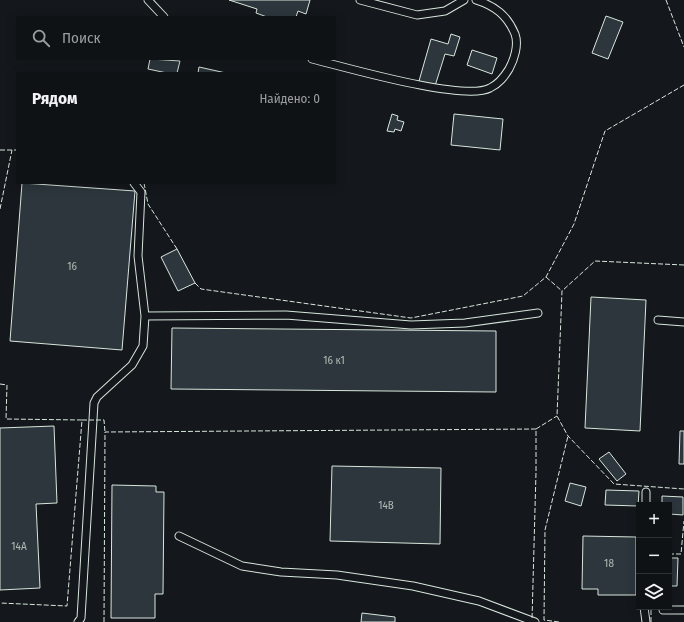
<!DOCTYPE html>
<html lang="ru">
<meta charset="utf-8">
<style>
:root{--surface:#0f1215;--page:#1d2022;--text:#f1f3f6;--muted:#9b9ea0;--line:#2f3234}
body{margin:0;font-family:"Fira Sans Condensed",sans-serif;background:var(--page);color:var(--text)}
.controls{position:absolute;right:12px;bottom:12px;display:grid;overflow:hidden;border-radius:0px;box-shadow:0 2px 10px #0003}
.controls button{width:36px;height:36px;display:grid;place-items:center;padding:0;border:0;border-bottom:1px solid var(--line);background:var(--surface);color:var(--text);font:20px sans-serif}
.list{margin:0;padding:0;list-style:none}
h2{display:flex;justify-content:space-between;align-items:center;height:52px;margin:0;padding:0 16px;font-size:17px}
h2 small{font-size:13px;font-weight:400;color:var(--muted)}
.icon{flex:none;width:22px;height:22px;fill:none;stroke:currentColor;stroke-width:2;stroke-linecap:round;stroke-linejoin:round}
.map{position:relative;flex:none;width:684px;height:622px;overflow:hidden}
.search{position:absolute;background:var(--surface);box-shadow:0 2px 10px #0003;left:16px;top:16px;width:320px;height:44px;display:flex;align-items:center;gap:10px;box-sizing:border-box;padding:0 14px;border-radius:0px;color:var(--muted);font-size:15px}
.panel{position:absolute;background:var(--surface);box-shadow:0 2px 10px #0003;left:16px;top:72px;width:320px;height:112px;border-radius:0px}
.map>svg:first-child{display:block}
.building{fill:#2c363c;stroke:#d8e6dc}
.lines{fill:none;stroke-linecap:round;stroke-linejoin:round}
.service-casing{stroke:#d8e6dc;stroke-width:9}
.service{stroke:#14181c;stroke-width:7}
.fence{stroke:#d8e6dc;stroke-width:1;stroke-dasharray:5 2;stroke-linecap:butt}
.labels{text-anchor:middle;stroke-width:3;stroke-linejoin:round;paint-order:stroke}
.number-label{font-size:11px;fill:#adbab4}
</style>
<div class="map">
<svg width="684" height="622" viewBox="0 0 684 622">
<rect width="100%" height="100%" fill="#14181c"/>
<path class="building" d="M229,0H310L306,14L298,11L296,17H267L256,13L257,9Z
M606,16L623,22L608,59L592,53Z
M451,34L460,37L454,56L445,54L435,86L419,81L431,39L448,44Z
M472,50L497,58L492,74L467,65Z
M150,59L180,61L177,73H167L148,69Z
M199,67L226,73H198Z
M392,114L398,116L397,120L404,122L401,131L395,129L394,132L387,131Z
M454,114L503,119L500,150L451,145Z
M22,183L135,191L122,350L10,341Z
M177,249L195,283L178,291L161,257Z
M591,297L646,300L640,431L585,428Z
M172,328L496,331V392L171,389Z
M54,426L57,503L36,504L40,588L0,590V428Z
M680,431H684V464H679Z
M609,452L626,474L617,481L599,459Z
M332,466L441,468L440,544L330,541Z
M570,483L586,487L581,506L565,501Z
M112,485L156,486V492H164L163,594H155V618H111Z
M606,490L639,491L638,506L605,505Z
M662,496L683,497V515L669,514V505H662Z
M583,536L636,537V595H598V589H582Z
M669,558H678L677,586H669Z
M362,613L395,617V622H361Z"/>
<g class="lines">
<defs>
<path id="service" d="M148,0L164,17
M360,0L417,15L445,11L464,0
M312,59C345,67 464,102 490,88C499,84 504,77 509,69C514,60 519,45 515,34C507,15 495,6 476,0
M134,183L141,192L138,256L145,316
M658,320L684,322
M646,505V492
M179,536L242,566L281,572L337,575L413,586L479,601L535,622
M644,607L646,622
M663,610H684
M78,622L81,618L94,403L97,397L132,365L143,346L145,316L286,315L411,325L465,323L538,313"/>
</defs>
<use href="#service" class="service-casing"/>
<use href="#service" class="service"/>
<path class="fence" d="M666,0L684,47
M0,150H17
M144,183L148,204L177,249
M0,209L12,150
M684,265L595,261L562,291L557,416L568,436L614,484L684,489
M546,277L562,291
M195,283L201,289L411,318L523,296L546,277L574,224L605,131L684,85
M0,384L7,385L6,419L82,420L67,606L0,603
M82,420H104L105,432
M536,429L557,416
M669,554H681L684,521
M104,622L105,432L536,429V472L532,620
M559,622L544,620L545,530L568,436
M651,622V607"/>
</g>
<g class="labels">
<g class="number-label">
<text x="72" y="270">16</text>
<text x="334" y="364">16 к1</text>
<text x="386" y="509">14В</text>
<text x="19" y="550">14А</text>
<text x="609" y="567">18</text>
</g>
</g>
</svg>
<div class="controls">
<button>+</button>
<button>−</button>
<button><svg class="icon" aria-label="layers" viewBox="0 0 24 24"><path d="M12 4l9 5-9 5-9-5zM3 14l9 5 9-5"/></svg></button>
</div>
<div class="search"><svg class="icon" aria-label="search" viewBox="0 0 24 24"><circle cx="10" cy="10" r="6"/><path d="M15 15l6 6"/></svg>Поиск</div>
<section class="panel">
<h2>Рядом<small>Найдено: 0</small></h2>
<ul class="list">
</ul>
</section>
</div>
